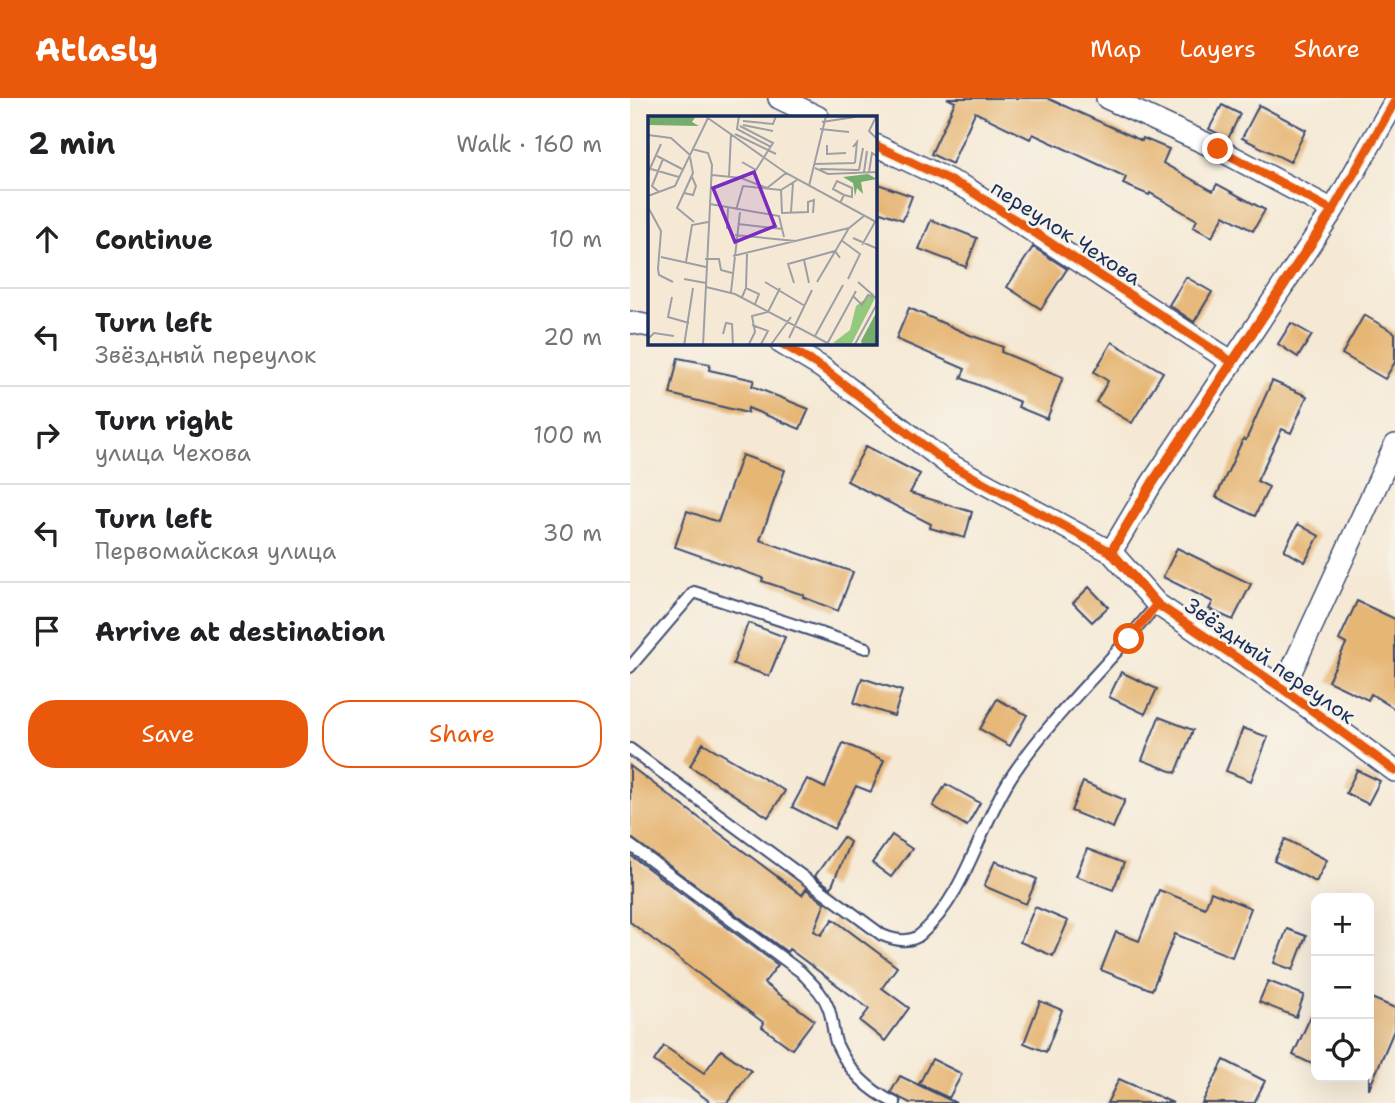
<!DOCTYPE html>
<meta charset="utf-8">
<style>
:root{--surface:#fff;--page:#f6f6f6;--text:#202124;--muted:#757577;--line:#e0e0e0;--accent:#ea580c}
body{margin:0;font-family:"Shantell Sans",sans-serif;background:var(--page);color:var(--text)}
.controls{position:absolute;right:21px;bottom:21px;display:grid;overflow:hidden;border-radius:14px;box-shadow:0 7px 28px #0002}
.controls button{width:63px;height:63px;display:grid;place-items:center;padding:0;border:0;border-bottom:2px solid var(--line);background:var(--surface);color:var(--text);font:35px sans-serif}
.stop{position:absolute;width:21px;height:21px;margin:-16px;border:5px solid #ea580c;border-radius:50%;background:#fff}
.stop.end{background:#ea580c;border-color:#fff;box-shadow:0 2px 7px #0008}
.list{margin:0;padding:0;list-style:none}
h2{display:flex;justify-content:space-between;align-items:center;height:91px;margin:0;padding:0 28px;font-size:30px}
h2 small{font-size:23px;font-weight:400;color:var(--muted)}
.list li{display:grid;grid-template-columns:46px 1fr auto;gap:21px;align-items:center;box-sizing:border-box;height:98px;padding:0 28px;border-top:2px solid var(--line)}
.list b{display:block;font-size:26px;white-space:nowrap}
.list p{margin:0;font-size:23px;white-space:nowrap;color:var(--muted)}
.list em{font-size:23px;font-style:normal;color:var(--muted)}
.actions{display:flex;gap:14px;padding:21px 28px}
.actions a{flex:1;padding:16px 0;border:2px solid var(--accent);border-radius:28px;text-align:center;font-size:24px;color:var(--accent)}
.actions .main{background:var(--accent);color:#fff}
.icon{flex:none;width:38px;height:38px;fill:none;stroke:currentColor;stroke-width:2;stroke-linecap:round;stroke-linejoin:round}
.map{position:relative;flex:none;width:765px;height:1005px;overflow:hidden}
header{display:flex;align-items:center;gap:42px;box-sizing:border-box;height:98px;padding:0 35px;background:var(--accent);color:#fff}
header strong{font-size:33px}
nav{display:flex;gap:38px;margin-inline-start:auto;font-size:24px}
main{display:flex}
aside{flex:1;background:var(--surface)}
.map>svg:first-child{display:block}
.building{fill:#e6b674}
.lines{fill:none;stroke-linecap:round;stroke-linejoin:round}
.lane-casing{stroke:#3c4b70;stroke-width:14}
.street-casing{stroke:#3c4b70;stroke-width:24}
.lane{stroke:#fff;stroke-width:10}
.street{stroke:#fff;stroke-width:21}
.cycleway-casing{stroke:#f7f3e8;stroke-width:13}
.cycleway{stroke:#e8590c;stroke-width:9}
.route{stroke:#ea580c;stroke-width:9}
.labels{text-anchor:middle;stroke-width:5;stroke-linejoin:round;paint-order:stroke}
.street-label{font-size:21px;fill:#1b2f5e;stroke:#f7f3e8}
.inset-road{fill:none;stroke:#9e9fa5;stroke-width:2}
.view{fill:#7b2cbf;fill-opacity:0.15;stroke:#7b2cbf;stroke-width:3.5}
.inset-edge{fill:none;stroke:#1b2f5e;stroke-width:3.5}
</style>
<header>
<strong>Atlasly</strong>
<nav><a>Map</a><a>Layers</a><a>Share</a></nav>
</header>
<main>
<aside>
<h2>2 min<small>Walk · 160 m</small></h2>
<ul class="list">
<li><svg class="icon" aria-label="ahead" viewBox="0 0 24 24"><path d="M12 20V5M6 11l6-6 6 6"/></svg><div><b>Continue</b></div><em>10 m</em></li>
<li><svg class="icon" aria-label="left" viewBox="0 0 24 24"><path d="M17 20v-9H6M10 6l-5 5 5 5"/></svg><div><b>Turn left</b><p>Звёздный переулок</p></div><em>20 m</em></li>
<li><svg class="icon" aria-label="right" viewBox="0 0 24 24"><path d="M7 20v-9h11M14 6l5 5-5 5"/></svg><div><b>Turn right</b><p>улица Чехова</p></div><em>100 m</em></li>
<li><svg class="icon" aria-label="left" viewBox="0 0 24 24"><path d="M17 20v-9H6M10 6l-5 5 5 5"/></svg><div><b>Turn left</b><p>Первомайская улица</p></div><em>30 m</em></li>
<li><svg class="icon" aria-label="arrive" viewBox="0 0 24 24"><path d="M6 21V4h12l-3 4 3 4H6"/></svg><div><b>Arrive at destination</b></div></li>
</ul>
<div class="actions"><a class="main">Save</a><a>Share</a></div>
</aside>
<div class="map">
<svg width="765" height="1005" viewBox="0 0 765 1005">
<rect width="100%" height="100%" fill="#f7f3e8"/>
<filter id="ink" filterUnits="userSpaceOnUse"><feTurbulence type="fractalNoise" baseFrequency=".0143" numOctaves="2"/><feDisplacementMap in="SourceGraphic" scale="14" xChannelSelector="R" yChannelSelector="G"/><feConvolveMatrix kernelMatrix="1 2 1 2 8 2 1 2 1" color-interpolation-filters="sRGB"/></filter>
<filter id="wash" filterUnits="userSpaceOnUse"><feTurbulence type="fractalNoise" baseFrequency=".00686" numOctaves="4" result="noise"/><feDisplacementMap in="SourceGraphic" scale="28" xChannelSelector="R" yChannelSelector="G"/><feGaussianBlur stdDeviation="1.57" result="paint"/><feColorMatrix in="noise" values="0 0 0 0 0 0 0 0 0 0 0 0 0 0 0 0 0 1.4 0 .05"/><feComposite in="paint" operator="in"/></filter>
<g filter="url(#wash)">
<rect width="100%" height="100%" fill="#f5e9d5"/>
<g id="blocks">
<path class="building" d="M317,0H417L512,43L513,40L539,51L533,65L583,93L587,86L635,112L623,133L594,117L582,139L563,129L567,122L520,95L519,97L493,86L496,79L403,36L400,41L345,14L322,66L301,56L325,4Z
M592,7L610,16L598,41L579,31Z
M629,7L676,32L660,64L612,40Z
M245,85L282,98L273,122L245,112Z
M301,122L347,140L336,169L289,151Z
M403,149L437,171L411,211L377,189Z
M556,179L582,194L564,224L539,207Z
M279,210L340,237L373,249L371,254L433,279L417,321L388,309L390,304L331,280L335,271L266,241Z
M734,217L765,235V264L755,281L712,256Z
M661,225L682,237L668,259L648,246Z
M482,244L533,274L502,325L466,304L478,283L464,274Z
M48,260L80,266L79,272L124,282L122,288L179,311L170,331L118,310L117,315L40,296Z
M642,283L677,298L661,335L652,331L627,383L639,389L625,418L586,399L613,341L616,342Z
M236,348L290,376L280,395L342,414L335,440L300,430L301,426L217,383Z
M112,357L155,372L130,442L223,474L208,513L173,499L174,497L132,483L133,480L45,449L57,413L88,424Z
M668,426L689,438L675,464L654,452Z
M547,450L621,486L603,522L579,511L583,504L533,479Z
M459,489L478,509L462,524L443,505Z
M727,503L765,521V611L741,596L738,602L698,583L716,546L709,542Z
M118,525L155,539L139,578L103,566Z
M491,574L527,591L515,616L479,599Z
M232,580L272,593L264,618L224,605Z
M367,601L397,617L380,648L350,631Z
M529,619L563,632L546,675L512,662Z
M613,630L638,639L621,683L596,673Z
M73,645L155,693L138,719L60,668Z
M213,645L254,662L241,694L226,688L204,731L162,709L177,681L195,690Z
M0,668L172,797L176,791L195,805L184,833L191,837L203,821L267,869L252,890L279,910L255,943L230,923L239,911L159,851L157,854L0,739Z
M727,672L750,683L738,706L716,695Z
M453,684L495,702L483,730L441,713Z
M316,686L350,705L337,728L303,708Z
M262,737L282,751L261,779L242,765Z
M213,739L220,744L201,790L185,778Z
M655,741L697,762L686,784L644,763Z
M457,751L494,765L483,792L446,778Z
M0,757L148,867L134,885L184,922L162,951L132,929L134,925L0,824Z
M365,763L407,781L396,806L354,788Z
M529,792L575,810L581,794L621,810L602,859L545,836L522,892L471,872L486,834L509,843Z
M405,809L438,823L423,858L390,844Z
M657,831L676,838L663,872L644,865Z
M638,883L674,897L666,919L629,904Z
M739,899L765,910V930L739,991Z
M410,903L432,912L416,954L394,945Z
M686,907V968L663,957Z
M34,948L74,975L91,952L121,973L97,1005H82L24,963Z
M302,961L332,976L319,1000L289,986Z
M594,962L635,983L624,1005H572Z
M270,978L326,1005H280L272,1001L261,994Z
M489,981L543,1005H477Z"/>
</g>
</g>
<g filter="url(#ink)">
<use href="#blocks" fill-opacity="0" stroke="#3c4b70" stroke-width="2"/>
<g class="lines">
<defs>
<path id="lane" d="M0,569L64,494L236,550
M0,651L252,837C264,842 280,846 291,836C338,794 349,727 383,676C425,614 481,565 527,506
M0,747L171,874C181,885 193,895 198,909C203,921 202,935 207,947C219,973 240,993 265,1005"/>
<path id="street" d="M149,0L188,19
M477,0L588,51L703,112
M245,47L338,91L602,264
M0,224L19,228
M151,245L191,269L317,365L481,454L527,506L653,591L765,673
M481,454L522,385L703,112L765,3
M653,591L765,347"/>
</defs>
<use href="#lane" class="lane-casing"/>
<use href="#street" class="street-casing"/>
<use href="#lane" class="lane"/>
<use href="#street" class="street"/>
<defs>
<path id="cycleway" d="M245,47L338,91L602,264
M151,245L191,269L317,365L481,454L527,506L653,591L765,673
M481,454L522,385L703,112L765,3"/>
</defs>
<use href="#cycleway" class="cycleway-casing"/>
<use href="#cycleway" class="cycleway"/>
</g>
</g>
<g class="lines" filter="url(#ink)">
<path class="route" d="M499,541L527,506L481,454L523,385L703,113L588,51"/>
</g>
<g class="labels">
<g class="street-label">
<text transform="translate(436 135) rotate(33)" y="7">переулок Чехова</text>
<text transform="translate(640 563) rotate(35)" y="7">Звёздный переулок</text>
</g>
</g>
<g transform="translate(18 18)">
<rect width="229" height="229" fill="#f5e9d5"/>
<path d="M221,180L227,182L203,229L185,227L202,214L208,190Z" fill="#92c97c"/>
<path d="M0,0H48L44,6L51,10L0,9ZM220,58L229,63L213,66L215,78L209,72L207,80L205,67L195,61ZM229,195V229L214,228L213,225Z" fill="#75ad6c"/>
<path class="inset-road" d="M57,0L138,57L230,107M91,0L89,13L123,31M228,1L221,15L230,24M95,5L125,8L128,0M174,6L207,1M95,9L125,15M92,10L125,27L108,54L94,46M172,13L201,16M87,18L128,38M0,19L23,22L42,39M179,29V38L198,37M205,31L209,26L207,47M44,33L60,37L64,49L55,230M9,40L34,53M42,41L45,57L29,92L46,106M167,48L207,47M167,52L180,58L230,56M3,53L31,61M172,53L211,54M211,54L215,32M216,56L219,35M221,56L224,37L230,41M0,57L13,28M64,59L93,62L119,72L138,57M81,61L83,18M149,64L133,74L134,97L160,96V86L166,84L165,97M161,70L178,0M11,76L4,70L15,43M36,77L45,79L48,70L44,61M0,80L27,70L60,2M192,87L196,79L185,73L189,65L204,72V81L196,79M62,88L131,100L136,121M0,91L13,115L10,153M88,94L95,70L133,74M143,96L145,67M90,108L135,113M79,113L80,92M87,119L148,125M205,122L230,133M193,124L212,138L200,163M214,129L227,106M85,140L201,112L216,100M13,141L58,151M57,143H71L73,154L84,157M156,144L161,167M38,146L44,109L60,106M10,153L11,159L25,166M36,163L58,167M117,166L157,190M169,166L201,112M210,166L226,180M146,167L140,148L187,135L192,142M58,171L87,178L185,230M98,172L99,138M83,176L92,96M205,180L214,189L220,179L230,182M24,181L20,201L41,207M94,181L98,172L111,178L107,188M104,209L120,215L112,230M75,218L78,207L84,208L85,230M167,220L195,169M141,222L164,174M0,223L6,217L26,220M36,230L45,172M100,230L107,216L104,200L120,196L132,172M122,230L143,201M178,230L208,175M206,230L230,186"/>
<path class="view" d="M106,56L127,110L87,126L65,72Z"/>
<rect width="229" height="229" class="inset-edge"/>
</g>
</svg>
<div class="controls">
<button>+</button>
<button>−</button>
<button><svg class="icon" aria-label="locate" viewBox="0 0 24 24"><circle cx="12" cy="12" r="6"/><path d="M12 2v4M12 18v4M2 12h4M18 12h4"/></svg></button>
</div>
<div class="stop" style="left:499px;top:541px"></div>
<div class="stop end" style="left:588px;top:51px"></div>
</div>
</main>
